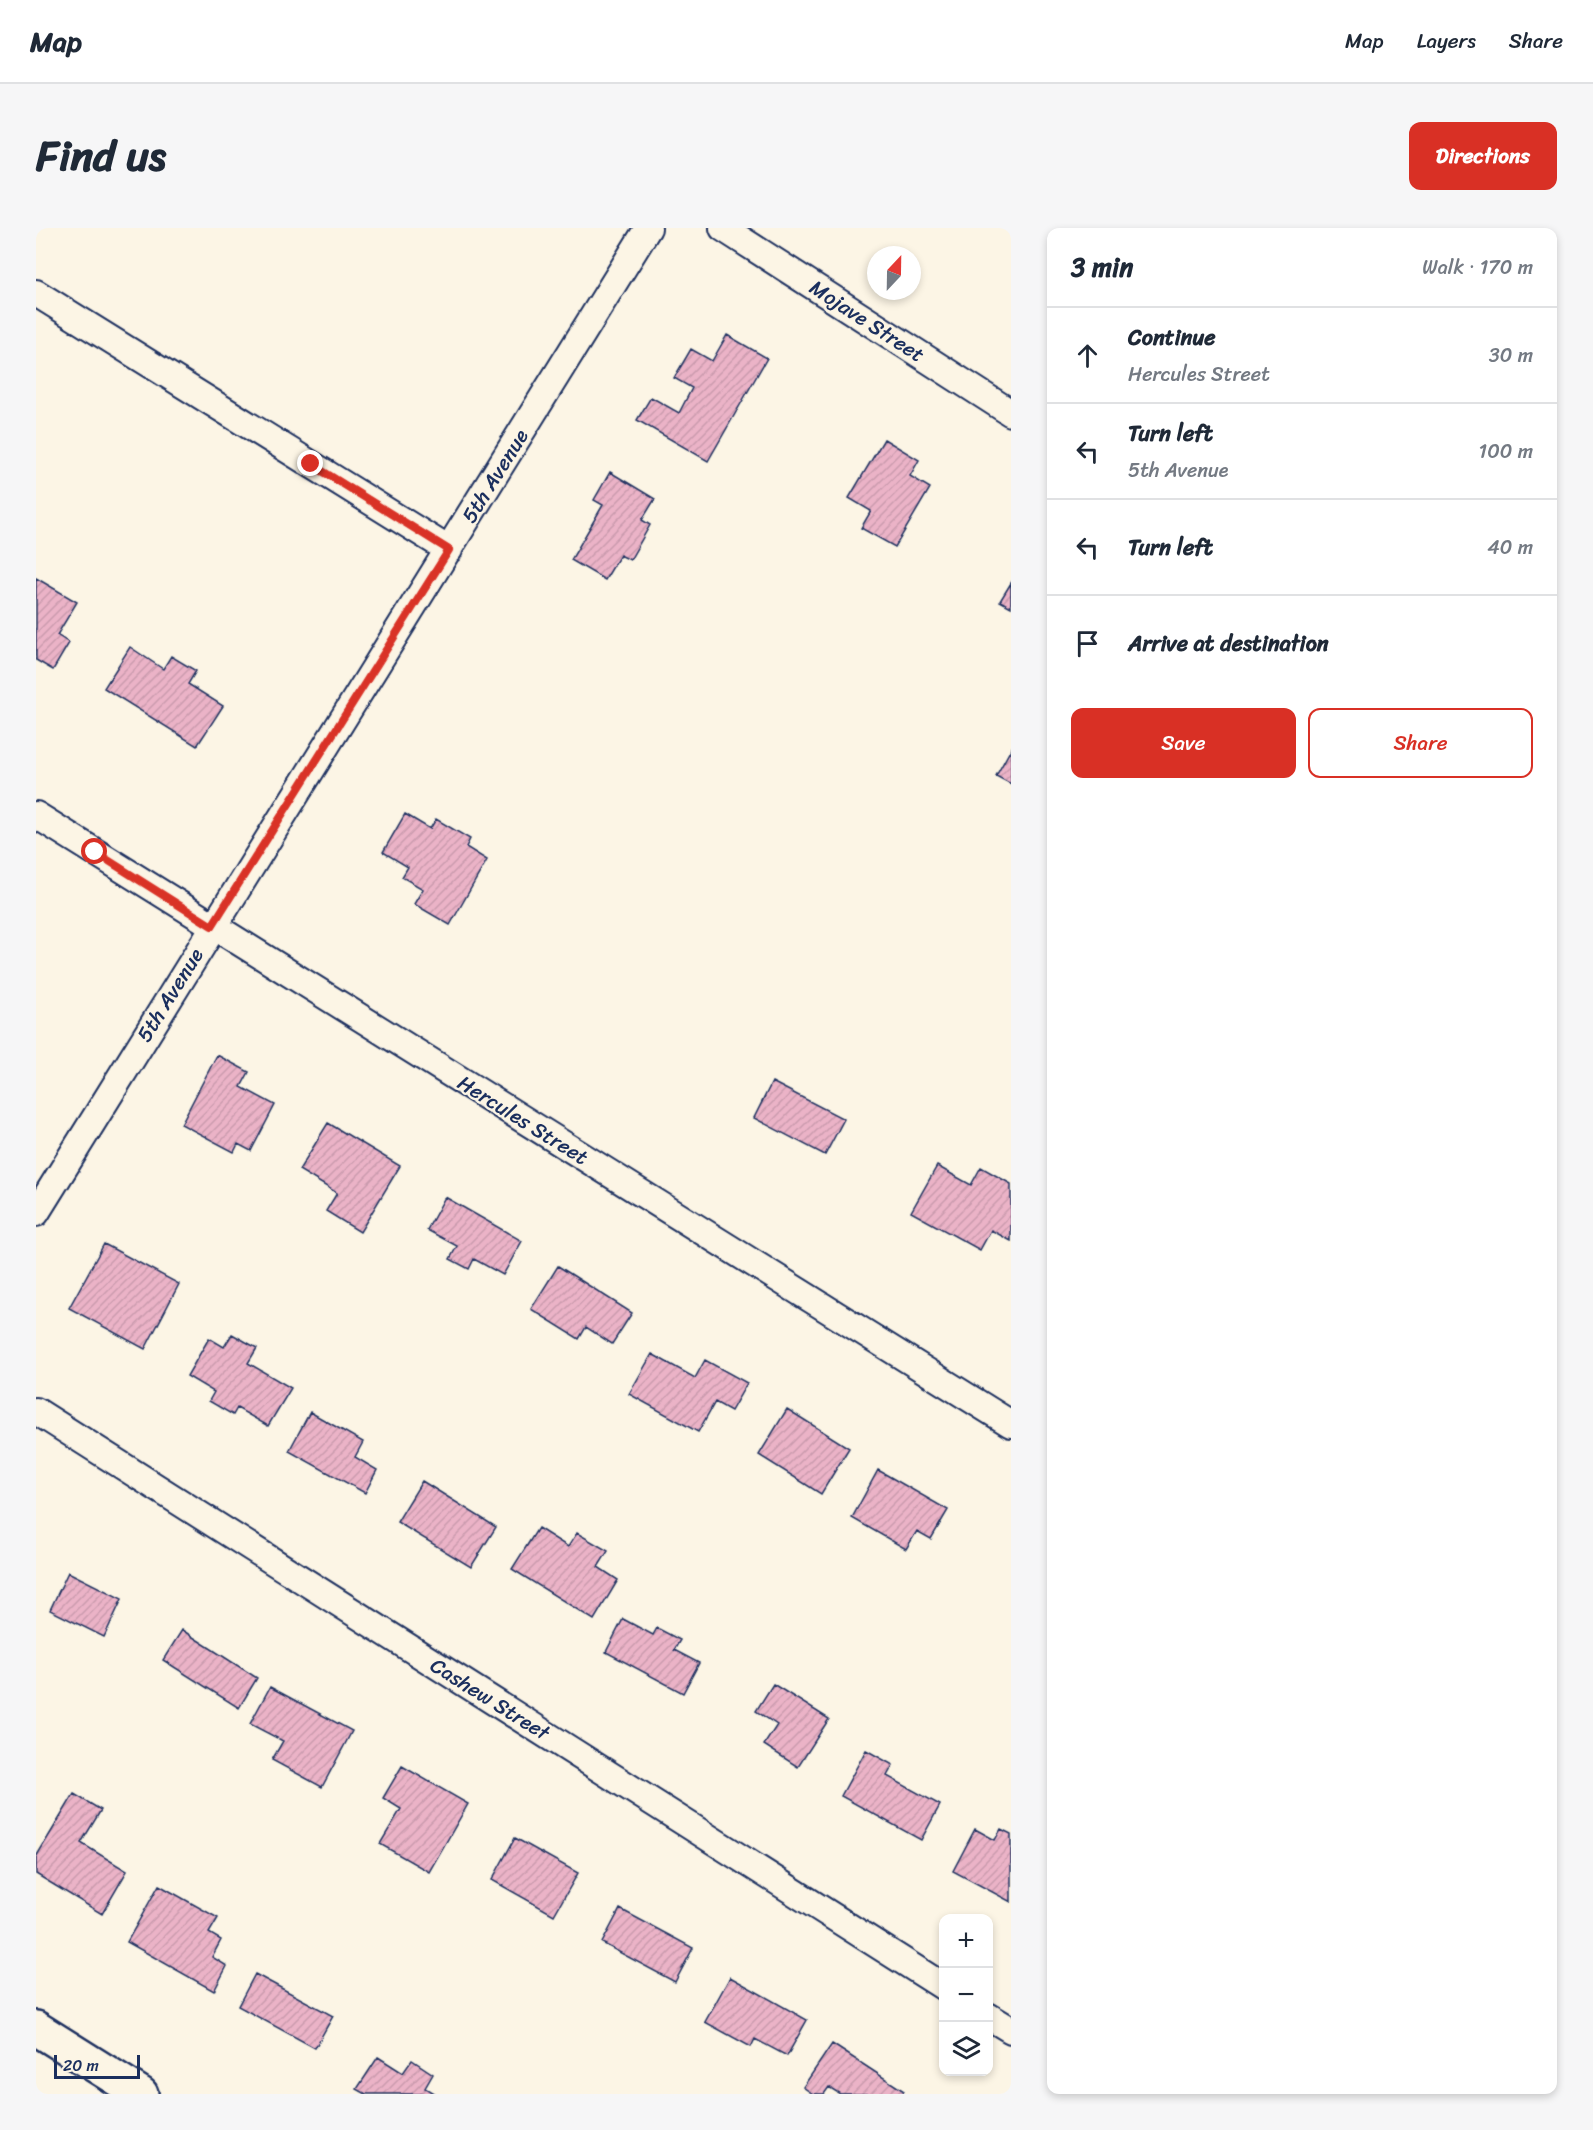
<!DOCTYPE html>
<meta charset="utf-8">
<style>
:root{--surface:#fff;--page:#f6f6f7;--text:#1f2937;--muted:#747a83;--line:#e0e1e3;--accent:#d93025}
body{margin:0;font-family:Sriracha,sans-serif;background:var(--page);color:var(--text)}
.controls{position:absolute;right:18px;bottom:18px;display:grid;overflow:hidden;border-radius:12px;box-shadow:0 3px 9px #0003}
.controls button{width:54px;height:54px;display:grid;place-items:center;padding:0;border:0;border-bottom:2px solid var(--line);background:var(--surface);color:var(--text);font:30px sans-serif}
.compass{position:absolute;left:831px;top:18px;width:54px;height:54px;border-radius:50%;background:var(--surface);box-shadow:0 3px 9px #0003;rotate:22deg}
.scale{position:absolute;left:18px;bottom:15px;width:86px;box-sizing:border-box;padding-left:6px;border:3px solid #1b2f5e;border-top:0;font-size:16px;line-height:21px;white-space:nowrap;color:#1b2f5e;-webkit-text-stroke:4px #fcf5e5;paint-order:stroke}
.stop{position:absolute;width:18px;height:18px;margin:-14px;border:4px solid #d93025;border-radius:50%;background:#fff}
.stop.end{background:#d93025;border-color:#fff;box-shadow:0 2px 6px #0008}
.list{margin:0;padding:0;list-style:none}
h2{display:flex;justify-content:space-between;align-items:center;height:78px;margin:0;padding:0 24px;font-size:26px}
h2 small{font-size:20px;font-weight:400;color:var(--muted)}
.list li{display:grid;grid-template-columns:39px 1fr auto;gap:18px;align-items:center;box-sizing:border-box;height:96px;padding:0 24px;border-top:2px solid var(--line)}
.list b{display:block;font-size:22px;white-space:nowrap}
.list p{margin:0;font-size:20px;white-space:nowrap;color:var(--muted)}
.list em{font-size:20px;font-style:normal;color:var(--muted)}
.actions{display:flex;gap:12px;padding:18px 24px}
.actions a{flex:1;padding:14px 0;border:2px solid var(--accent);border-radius:12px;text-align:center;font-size:21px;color:var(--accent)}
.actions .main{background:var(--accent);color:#fff}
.icon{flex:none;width:33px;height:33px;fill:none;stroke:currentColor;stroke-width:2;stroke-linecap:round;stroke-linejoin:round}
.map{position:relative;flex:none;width:975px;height:1866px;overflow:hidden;border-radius:12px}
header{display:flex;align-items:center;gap:36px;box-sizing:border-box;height:84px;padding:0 30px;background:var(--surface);border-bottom:2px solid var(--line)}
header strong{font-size:28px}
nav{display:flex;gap:33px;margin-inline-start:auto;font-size:21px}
.intro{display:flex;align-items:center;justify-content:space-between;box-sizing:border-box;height:144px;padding:0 36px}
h1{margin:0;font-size:42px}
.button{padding:15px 27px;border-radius:12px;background:var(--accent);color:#fff;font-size:21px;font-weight:700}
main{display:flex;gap:36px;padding:0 36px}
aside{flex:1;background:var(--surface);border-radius:12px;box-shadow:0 3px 9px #0003}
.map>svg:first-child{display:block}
.building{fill:url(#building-hatch);stroke:#1b2f5e;stroke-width:1.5}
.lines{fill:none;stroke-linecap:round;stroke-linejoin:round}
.minor-casing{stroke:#1b2f5e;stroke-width:30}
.tertiary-casing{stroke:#1b2f5e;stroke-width:38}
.minor{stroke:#fcf5e5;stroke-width:26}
.tertiary{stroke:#fcf5e5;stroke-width:33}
.route{stroke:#d93025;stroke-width:8}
.labels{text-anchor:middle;stroke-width:4.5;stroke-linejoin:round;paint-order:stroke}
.street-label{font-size:21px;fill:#1b2f5e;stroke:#fcf5e5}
</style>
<header>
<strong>Map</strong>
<nav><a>Map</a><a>Layers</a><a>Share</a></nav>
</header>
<div class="intro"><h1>Find us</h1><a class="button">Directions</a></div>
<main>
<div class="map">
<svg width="975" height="1866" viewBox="0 0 975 1866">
<defs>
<pattern id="building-hatch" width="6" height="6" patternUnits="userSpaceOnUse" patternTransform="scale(1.5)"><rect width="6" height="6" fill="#ebb3c7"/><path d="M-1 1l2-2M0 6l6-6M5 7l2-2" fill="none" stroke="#c99aad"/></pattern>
</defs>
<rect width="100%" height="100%" fill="#fcf5e5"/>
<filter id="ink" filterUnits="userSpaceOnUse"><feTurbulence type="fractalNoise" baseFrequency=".0167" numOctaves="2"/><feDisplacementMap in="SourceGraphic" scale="12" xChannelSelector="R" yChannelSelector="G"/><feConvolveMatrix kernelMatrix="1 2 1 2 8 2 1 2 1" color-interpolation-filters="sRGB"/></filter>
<g filter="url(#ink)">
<path class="building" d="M691,107L731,130L672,233L601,192L615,169L643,185L656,160L638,150L655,121L676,133Z
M848,211L883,232L874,248L894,260L859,319L825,300L835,283L813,270Z
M574,244L619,271L606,292L614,297L594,332L584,327L569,352L535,332L567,277L558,272Z
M0,350L41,374L21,407L33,415L17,442L0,432Z
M975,355V379L964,373Z
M94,419L127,441L135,428L160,443L152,456L187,478L161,518L68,460Z
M975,521V556L960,548Z
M369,586L394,601L400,591L434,611L430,619L451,632L414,697L378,676L387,661L366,649L372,639L347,624Z
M181,827L213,844L205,859L239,877L215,923L202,916L198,924L145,896Z
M736,854L808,891L789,927L718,890Z
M292,895L364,938L324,1004L290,983L301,965L263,942Z
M901,938L935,957L945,939L975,956V1013L955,1002L944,1022L875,984Z
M409,969L486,1013L467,1047L438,1031L433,1041L414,1031L421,1018L391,1002Z
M68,1016L143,1056L109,1121L33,1080Z
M522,1038L596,1085L576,1116L550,1099L543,1111L495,1081Z
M196,1106L221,1120L212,1135L255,1160L232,1198L201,1180L197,1187L173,1173L178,1164L151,1148L173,1110L188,1119Z
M616,1126L659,1150L669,1132L711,1155L695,1183L679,1174L662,1204L593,1166Z
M751,1181L813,1220L785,1266L723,1227Z
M274,1184L327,1214L319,1229L341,1242L329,1265L253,1223Z
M842,1242L912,1282L895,1311L881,1303L870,1321L816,1290Z
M386,1253L460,1299L435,1339L361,1294Z
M502,1300L532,1319L541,1305L572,1323L562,1339L582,1352L558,1392L476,1341Z
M32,1344L86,1371L68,1409L14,1382Z
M587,1391L617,1407L621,1400L644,1412L638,1422L663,1435L647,1465L570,1424Z
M146,1402L221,1450L203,1480L127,1432Z
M737,1456L793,1491L762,1539L728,1517L741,1497L720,1483Z
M234,1459L316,1503L286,1559L236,1532L247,1513L214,1496Z
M830,1522L857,1537L851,1548L904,1577L885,1612L805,1568Z
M366,1538L432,1576L393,1644L344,1616L365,1581L347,1570Z
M38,1566L65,1582L45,1615L91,1643L66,1686L0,1646V1629Z
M939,1601L959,1612L965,1601L975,1606V1674L917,1643Z
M479,1610L542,1645L518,1687L456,1652Z
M123,1657L182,1690L173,1705L185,1712L176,1729L191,1738L178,1763L91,1714Z
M584,1681L657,1720L639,1754L566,1715Z
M219,1746L297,1788L279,1820L202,1778Z
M694,1749L771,1792L751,1828L719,1811L715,1819L669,1794Z
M796,1816L868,1863L866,1866H804L793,1859L788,1866H777L767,1859Z
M342,1829L367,1845L376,1832L397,1846L389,1860L399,1866H330L321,1861Z"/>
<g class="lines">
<defs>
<path id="minor" d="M687,0L975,185
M0,65L413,322
M0,587L975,1196
M0,985L612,0
M0,1183L908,1759
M952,1788L975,1802"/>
<path id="tertiary" d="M0,1800L105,1866"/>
</defs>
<use href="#minor" class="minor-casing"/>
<use href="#tertiary" class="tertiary-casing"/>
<use href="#minor" class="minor"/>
<use href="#tertiary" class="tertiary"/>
</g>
</g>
<g class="lines" filter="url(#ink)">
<path class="route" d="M59,624L176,698L413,322L275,236"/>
</g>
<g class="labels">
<g class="street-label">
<text transform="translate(831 93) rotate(33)" y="7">Mojave Street</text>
<text transform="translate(459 248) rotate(-58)" y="7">5th Avenue</text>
<text transform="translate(134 767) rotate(-58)" y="7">5th Avenue</text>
<text transform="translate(487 892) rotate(32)" y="7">Hercules Street</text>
<text transform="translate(454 1471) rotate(32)" y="7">Cashew Street</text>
</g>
</g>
</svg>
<div class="controls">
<button>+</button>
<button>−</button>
<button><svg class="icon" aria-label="layers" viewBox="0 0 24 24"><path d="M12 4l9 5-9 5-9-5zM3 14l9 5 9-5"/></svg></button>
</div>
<svg class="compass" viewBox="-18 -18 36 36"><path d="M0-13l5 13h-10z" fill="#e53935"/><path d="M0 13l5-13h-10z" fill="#747a83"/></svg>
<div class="scale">20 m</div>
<div class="stop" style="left:59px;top:624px"></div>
<div class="stop end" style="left:275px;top:236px"></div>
</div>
<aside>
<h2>3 min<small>Walk · 170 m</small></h2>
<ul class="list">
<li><svg class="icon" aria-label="ahead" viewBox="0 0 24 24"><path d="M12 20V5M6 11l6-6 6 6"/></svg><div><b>Continue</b><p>Hercules Street</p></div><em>30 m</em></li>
<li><svg class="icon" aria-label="left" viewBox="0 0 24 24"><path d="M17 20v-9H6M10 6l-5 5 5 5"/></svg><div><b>Turn left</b><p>5th Avenue</p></div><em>100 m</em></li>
<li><svg class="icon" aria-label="left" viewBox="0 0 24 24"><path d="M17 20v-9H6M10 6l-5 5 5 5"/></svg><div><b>Turn left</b></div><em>40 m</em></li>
<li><svg class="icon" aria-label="arrive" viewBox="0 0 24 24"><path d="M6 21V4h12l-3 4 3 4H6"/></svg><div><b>Arrive at destination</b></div></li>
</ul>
<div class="actions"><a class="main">Save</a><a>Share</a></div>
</aside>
</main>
